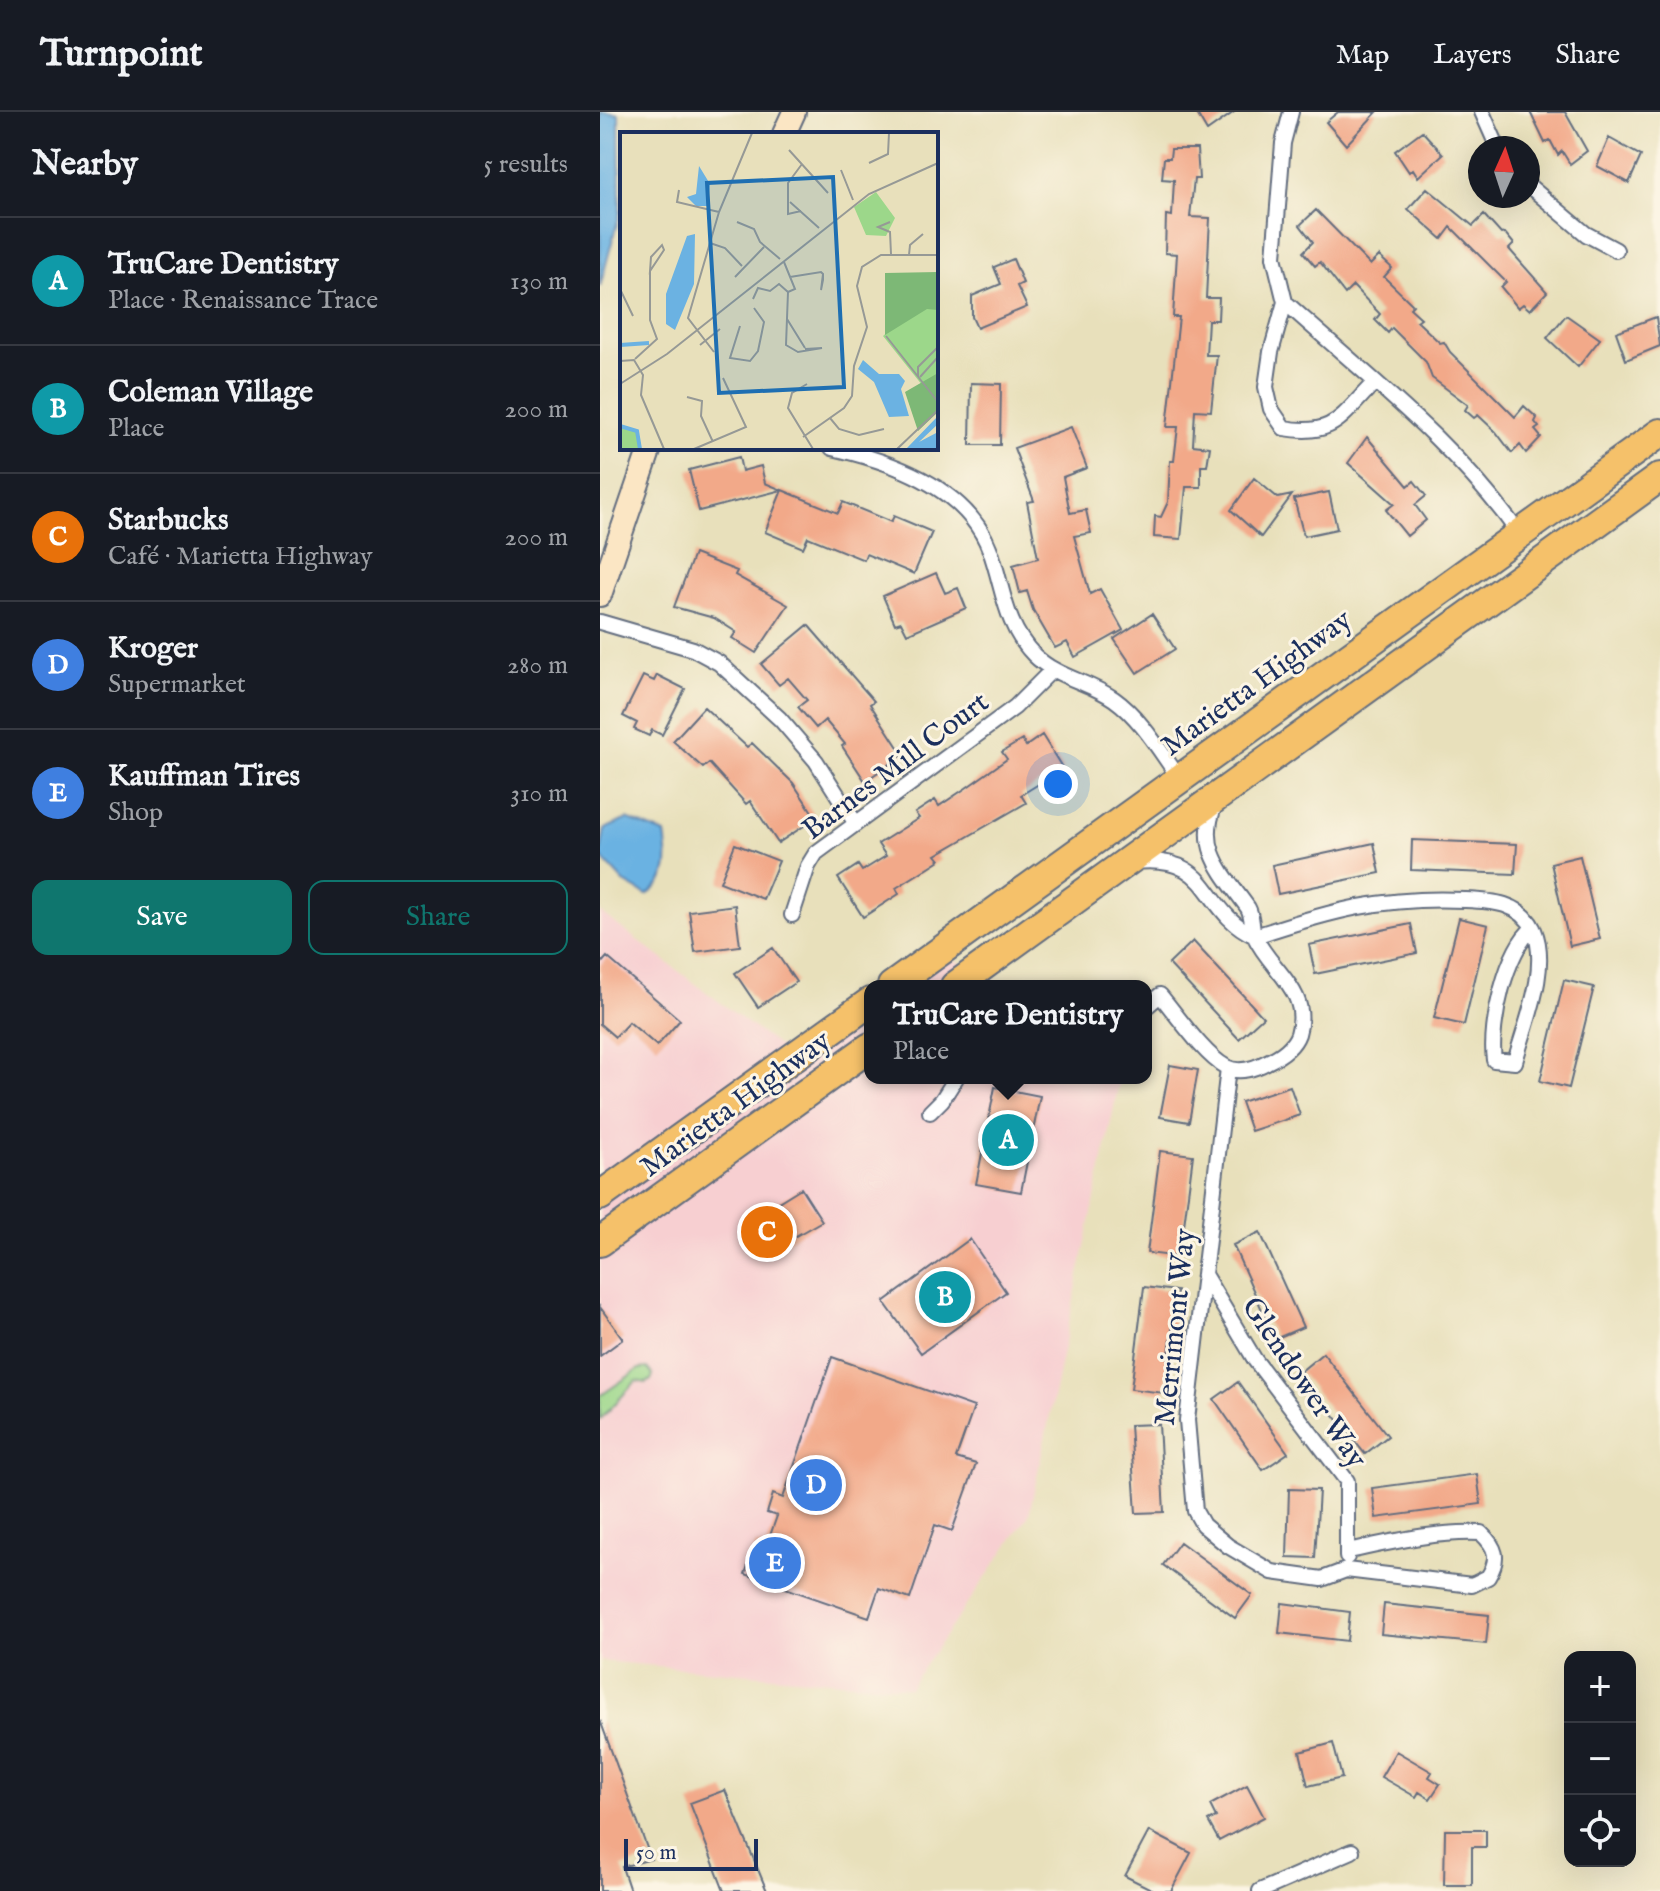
<!DOCTYPE html>
<meta charset="utf-8">
<style>
:root{--surface:#171b24;--page:#20242c;--text:#f1f3f6;--muted:#9ea1a6;--line:#363941;--accent:#0f766e}
body{margin:0;font-family:"IM FELL English",serif;background:var(--page);color:var(--text)}
.controls{position:absolute;right:24px;bottom:24px;display:grid;overflow:hidden;border-radius:16px;box-shadow:0 8px 32px #0002}
.controls button{width:72px;height:72px;display:grid;place-items:center;padding:0;border:0;border-bottom:2px solid var(--line);background:var(--surface);color:var(--text);font:40px sans-serif}
.compass{position:absolute;left:868px;top:24px;width:72px;height:72px;border-radius:50%;background:var(--surface);box-shadow:0 8px 32px #0002;rotate:3deg}
.scale{position:absolute;left:24px;bottom:20px;width:134px;box-sizing:border-box;padding-left:8px;border:4px solid #1b2f5e;border-top:0;font-size:22px;line-height:28px;white-space:nowrap;color:#1b2f5e;-webkit-text-stroke:6px #fcf5e5;paint-order:stroke}
.you{position:absolute;left:458px;top:672px;width:28px;height:28px;margin:-20px;border:6px solid #fff;border-radius:50%;background:#1a73e8;box-shadow:0 0 0 12px #1a73e833}
.badge{display:grid;place-items:center;width:52px;height:52px;border-radius:50%;background:var(--accent);color:#fff;font-size:26px;font-weight:700}
.pin{position:absolute;translate:-50% -50%;border:4px solid #fff;box-shadow:0 2px 8px #0006}
.popup{position:absolute;left:264px;top:868px;width:288px;height:104px;box-sizing:border-box;display:grid;place-content:center;border-radius:16px;background:var(--surface);filter:drop-shadow(0 2px 6px #0005);font-size:26px;white-space:nowrap;color:var(--muted)}
.popup b{font-size:30px;color:var(--text)}
.popup::after{content:'';position:absolute;left:50%;top:100%;margin-left:-16px;border:16px solid transparent;border-top-color:var(--surface)}
.list{margin:0;padding:0;list-style:none}
h2{display:flex;justify-content:space-between;align-items:center;height:104px;margin:0;padding:0 32px;font-size:34px}
h2 small{font-size:26px;font-weight:400;color:var(--muted)}
.list li{display:grid;grid-template-columns:52px 1fr auto;gap:24px;align-items:center;box-sizing:border-box;height:128px;padding:0 32px;border-top:2px solid var(--line)}
.list b{display:block;font-size:30px;white-space:nowrap}
.list p{margin:0;font-size:26px;white-space:nowrap;color:var(--muted)}
.list em{font-size:26px;font-style:normal;color:var(--muted)}
.actions{display:flex;gap:16px;padding:24px 32px}
.actions a{flex:1;padding:18px 0;border:2px solid var(--accent);border-radius:16px;text-align:center;font-size:28px;color:var(--accent)}
.actions .main{background:var(--accent);color:#fff}
.icon{flex:none;width:44px;height:44px;fill:none;stroke:currentColor;stroke-width:2;stroke-linecap:round;stroke-linejoin:round}
.map{position:relative;flex:none;width:1060px;height:1779px;overflow:hidden}
header{display:flex;align-items:center;gap:48px;box-sizing:border-box;height:112px;padding:0 40px;background:var(--surface);border-bottom:2px solid var(--line)}
header strong{font-size:38px}
nav{display:flex;gap:44px;margin-inline-start:auto;font-size:28px}
main{display:flex}
aside{flex:1;background:var(--surface)}
.map>svg:first-child{display:block}
.built{fill:#f7cfd1}
.green{fill:#9cd78a;stroke:#5c8374;stroke-width:2}
.water{fill:#6bb2e2;stroke:#4370a0;stroke-width:2}
.building{fill:#f2a989}
.lines{fill:none;stroke-linecap:round;stroke-linejoin:round}
.street-casing{stroke:#636d7f;stroke-width:18}
.secondary-casing{stroke:#636d7f;stroke-width:26}
.highway-casing{stroke:#636d7f;stroke-width:32}
.street{stroke:#fff;stroke-width:14}
.secondary{stroke:#fbe6c4;stroke-width:22}
.highway{stroke:#f5c16b;stroke-width:28}
.labels{text-anchor:middle;stroke-width:6;stroke-linejoin:round;paint-order:stroke}
.street-label{font-size:30px;fill:#1b2f5e;stroke:#fcf5e5}
.inset-river{fill:none;stroke:#6bb2e2;stroke-width:4}
.inset-road{fill:none;stroke:#969996;stroke-width:2}
.view{fill:#1f6fb2;fill-opacity:0.15;stroke:#1f6fb2;stroke-width:4}
.inset-edge{fill:none;stroke:#1b2f5e;stroke-width:4}
</style>
<header>
<strong>Turnpoint</strong>
<nav><a>Map</a><a>Layers</a><a>Share</a></nav>
</header>
<main>
<aside>
<h2>Nearby<small>5 results</small></h2>
<ul class="list">
<li><span class="badge" style="background:#0f9aa8">A</span><div><b>TruCare Dentistry</b><p>Place · Renaissance Trace</p></div><em>130 m</em></li>
<li><span class="badge" style="background:#0f9aa8">B</span><div><b>Coleman Village</b><p>Place</p></div><em>200 m</em></li>
<li><span class="badge" style="background:#e8710a">C</span><div><b>Starbucks</b><p>Café · Marietta Highway</p></div><em>200 m</em></li>
<li><span class="badge" style="background:#3f7fe0">D</span><div><b>Kroger</b><p>Supermarket</p></div><em>280 m</em></li>
<li><span class="badge" style="background:#3f7fe0">E</span><div><b>Kauffman Tires</b><p>Shop</p></div><em>310 m</em></li>
</ul>
<div class="actions"><a class="main">Save</a><a>Share</a></div>
</aside>
<div class="map">
<svg width="1060" height="1779" viewBox="0 0 1060 1779">
<rect width="100%" height="100%" fill="#fcf5e5"/>
<filter id="ink" filterUnits="userSpaceOnUse"><feTurbulence type="fractalNoise" baseFrequency=".0125" numOctaves="2"/><feDisplacementMap in="SourceGraphic" scale="16" xChannelSelector="R" yChannelSelector="G"/><feConvolveMatrix kernelMatrix="1 2 1 2 8 2 1 2 1" color-interpolation-filters="sRGB"/></filter>
<filter id="wash" filterUnits="userSpaceOnUse"><feTurbulence type="fractalNoise" baseFrequency=".006" numOctaves="4" result="noise"/><feDisplacementMap in="SourceGraphic" scale="32" xChannelSelector="R" yChannelSelector="G"/><feGaussianBlur stdDeviation="1.8" result="paint"/><feColorMatrix in="noise" values="0 0 0 0 0 0 0 0 0 0 0 0 0 0 0 0 0 1.4 0 .05"/><feComposite in="paint" operator="in"/></filter>
<g filter="url(#wash)">
<rect width="100%" height="100%" fill="#e8e0bb"/>
<path class="built" d="M0,800L182,937L270,878V966H520L429,1403L309,1576L0,1549Z
M331,836L405,874H276Z"/>
<path class="green" d="M47,1256L53,1263L51,1268L46,1271L36,1269L0,1308V1284L39,1257Z"/>
<path class="water" d="M0,0L19,2L20,100L0,175Z
M27,707L65,722C69,748 71,767 47,783L24,770L0,744L5,717Z"/>
<g id="blocks">
<path class="building" d="M596,0H634L607,19Z
M738,0H777L746,33L726,10Z
M930,0H965L987,39L970,52L962,39L958,43L950,28L945,31Z
M822,19L843,42L818,65L813,57L809,60L795,39Z
M1009,26L1041,44L1029,71L997,54Z
M571,37H597L599,67H594L590,105L610,106L606,186H619L618,208H608L606,243H617L611,299L595,298L593,333L610,335L607,354H601V375H586L581,427L554,425L555,404L561,405L568,390L570,349H574L578,315H567L579,205H573L577,142L565,141L566,103L572,104L574,68L562,67L564,46H570Z
M827,76L873,114L884,103L901,122L905,121L914,132L909,137L947,180L930,198L923,192L918,196L901,175L906,170L851,115L842,127L808,97Z
M716,98L770,153L779,144L792,156L784,165L813,193L810,196L821,206L817,209L840,231L844,230L850,240L915,305L924,294L937,306L935,310L939,315L935,318L941,325L926,341L920,333L912,341L896,320L878,303L874,306L865,298L868,293L832,266L826,250L792,216L788,221L775,208L780,202L753,174L745,182L720,150L715,154L703,140L713,130L700,113Z
M413,147L423,171L417,174L427,195L377,216L372,205V184L401,172L394,155Z
M966,203L1000,227L978,255L947,226Z
M1056,205L1060,234L1026,248L1016,220Z
M371,271L401,272L400,333H370Z
M471,315L487,356L463,365L470,401L486,398L491,421L474,424L490,482L500,477L523,518L475,545L467,530L455,536L433,498L427,479L420,481L413,453L438,446L427,390L434,389L414,336Z
M767,325L808,374L814,369L826,384L815,393L826,408L807,424L786,398L794,392L748,351Z
M139,345L142,359L161,354L165,371L182,378L99,399L89,358Z
M654,366L678,386L692,383L661,425L631,398Z
M182,378L238,401L243,390L291,410L294,404L332,420L314,462L266,442L264,448L208,425L203,436L165,420Z
M729,380L737,417L704,424L694,387Z
M94,442L137,459L135,463L188,493L156,541L132,526L136,520L114,506L74,495Z
M336,461L345,481L358,476L366,496L307,522L301,510L295,512L283,484Z
M552,502L575,537L537,561L514,527Z
M208,513L274,589L270,592L303,643L265,669L242,634L245,632L225,608L216,616L198,595L207,588L188,566L179,573L161,552Z
M57,563L85,577L62,623L52,618L49,624L34,617L37,611L23,604L43,564L54,569Z
M104,595L147,635L152,631L193,671L216,706L178,731L150,689L146,692L109,651L103,656L73,629Z
M442,623L463,657L421,683L426,691L336,743L340,748L296,776L299,782L263,805L238,766L258,753L262,759L286,744L278,732L319,706L315,701L335,688L339,694L366,676L407,647L402,640L422,628L426,634Z
M812,728L917,732L915,762L811,758Z
M774,731L780,761L678,782L672,753Z
M135,732L179,749L163,787L120,770Z
M980,744L1000,827L970,834L951,751Z
M135,793L140,834L95,840L89,799Z
M859,806L888,813L864,913L834,906Z
M811,812L817,841L715,862L709,833Z
M593,829L663,905L639,927L569,852Z
M173,836L196,870L158,895L135,861Z
M7,845L80,908L57,934L29,910L15,925L0,912V853Z
M964,868L994,875L969,976L940,969Z
M570,953L598,958L589,1010L560,1005Z
M690,974L700,1003L651,1019L641,990Z
M395,975L440,984L421,1080L376,1072Z
M560,1039L593,1043L580,1145L547,1141Z
M201,1076L222,1109L159,1145L138,1115Z
M660,1120L703,1215L675,1227L633,1133Z
M370,1127L406,1180L321,1241L284,1190Z
M544,1175L577,1179L564,1281L531,1277Z
M0,1195L23,1227L0,1244Z
M723,1241L788,1324L765,1342L700,1260Z
M232,1245L374,1295L356,1346L376,1352L352,1419L335,1413L310,1487L279,1476L269,1505L145,1462L156,1432L166,1435L177,1404L167,1401L173,1382L183,1386Z
M638,1270L688,1341L663,1358L614,1287Z
M559,1312L564,1400L536,1401L530,1313Z
M877,1362L881,1392L776,1406L772,1376Z
M689,1377L719,1378L715,1446L687,1445Z
M580,1430L652,1483L635,1506L563,1453Z
M682,1491L750,1500L747,1529L679,1521Z
M784,1492L889,1503L886,1532L781,1522Z
M0,1608L51,1747L22,1755L30,1779H0Z
M733,1631L742,1666L708,1674L700,1640Z
M796,1639L832,1660L829,1665L840,1672L830,1687L819,1680L816,1685L781,1665Z
M647,1673L664,1705L619,1729L608,1709L616,1705L610,1693Z
M125,1678L167,1779H124L90,1691Z
M845,1718H886V1735H872V1773H844Z
M549,1719L591,1741L571,1779H555L525,1764Z"/>
</g>
</g>
<g filter="url(#ink)">
<use href="#blocks" fill-opacity="0" stroke="#636d7f" stroke-width="2"/>
<g class="lines">
<defs>
<path id="street" d="M691,0L683,31L674,145L685,190L671,240L666,275L671,297L684,316C735,325 741,304 774,271
M882,0L898,36
M928,73L986,122L1016,138
M685,190C767,264 856,332 920,423
M232,336C291,349 367,376 390,438C404,477 404,512 434,543C457,566 488,569 514,587C541,606 561,641 580,667
M0,510L93,537L119,551L180,607L216,649L256,712
M535,750C615,742 599,798 655,824
M192,803L208,754L216,741L415,595L451,559
M655,824C730,799 784,784 865,788C891,789 921,790 934,818C950,856 925,912 915,950L894,948C889,914 906,838 933,816
M546,895L560,883C577,903 604,943 626,955C639,962 656,956 667,950C680,944 693,936 698,922C711,879 671,859 655,825C651,816 653,805 648,796C624,762 596,737 615,693
M628,956L587,1308L595,1399L603,1413L628,1434L672,1460L722,1467L746,1458L872,1473L888,1465C900,1446 896,1435 881,1421C836,1419 792,1430 748,1439
M330,1000L342,988L356,966
M605,1164L655,1248L747,1369V1445
M660,1779L752,1739"/>
<path id="secondary" d="M184,22L194,0
M0,483L50,336"/>
<path id="highway" d="M292,874L1060,321
M355,874L1060,365
M0,1084L270,890
M0,1130L270,935"/>
</defs>
<use href="#street" class="street-casing"/>
<use href="#secondary" class="secondary-casing"/>
<use href="#highway" class="highway-casing"/>
<use href="#street" class="street"/>
<use href="#secondary" class="secondary"/>
<use href="#highway" class="highway"/>
</g>
</g>
<g class="labels">
<g class="street-label">
<text transform="translate(656 570) rotate(-36)" y="10">Marietta Highway</text>
<text transform="translate(295 653) rotate(-37)" y="10">Barnes Mill Court</text>
<text transform="translate(135 991) rotate(-36)" y="10">Marietta Highway</text>
<text transform="translate(574 1215) rotate(-84)" y="10">Merrimont Way</text>
<text transform="translate(705 1270) rotate(56)" y="10">Glendower Way</text>
</g>
</g>
<g transform="translate(20 20)">
<rect width="318" height="318" fill="#e8e0bb"/>
<path d="M256,60L275,86L266,104L246,103L234,75ZM318,155V273L263,204ZM0,294L17,299L20,317H0Z" fill="#9cd78a"/>
<path d="M318,140V178L307,177L265,203V141ZM318,241V280L298,299L285,260Z" fill="#7db876"/>
<path d="M79,34L90,52L88,74H76L67,65L76,62ZM75,102L74,152L55,198L46,192V162L67,104ZM243,228L259,242H279L285,249L281,257L289,284L269,285L254,250L238,237ZM318,284V292L299,310L318,300V316L286,317Z" fill="#6bb2e2"/>
<path class="inset-river" d="M0,213L29,211M0,294L17,299L20,317"/>
<path class="inset-road" d="M169,18L208,61M249,31L268,22L269,1M221,38L233,68M59,58L57,70L99,80M170,70L199,96M181,79L168,82V51L182,32M117,90L134,97L140,110L160,127M270,90L258,95L270,100L271,122M90,111L105,116L122,134M42,113L44,118L30,139L31,125ZM289,123L290,113L303,102M0,125V157M115,145L144,115M170,145L201,140L203,142V148L201,158L203,142M0,157L13,184M168,160L166,213L178,220L202,216L185,217M133,167L138,156L150,159L159,152L168,160L175,157L164,130M167,187L185,216M120,194L110,226L130,229L138,219L144,190L134,176M266,204L318,270M80,213L100,197M94,220L68,186L99,80L132,1M15,227L37,207L30,188V139M0,229L14,228L23,243L21,263L44,317M298,245V235L318,215M300,245L318,225M0,252L47,222L249,62L318,31M187,252L172,261L168,276L193,317M67,265L82,269L81,284L93,310M210,286L219,297L239,303L264,297M183,305L224,276L232,264L234,234L247,195L237,154L242,135L261,123H318M74,317L126,295L103,246M277,317L318,278"/>
<path class="view" d="M213,45L224,255L99,261L87,51Z"/>
<rect width="318" height="318" class="inset-edge"/>
</g>
</svg>
<div class="controls">
<button>+</button>
<button>−</button>
<button><svg class="icon" aria-label="locate" viewBox="0 0 24 24"><circle cx="12" cy="12" r="6"/><path d="M12 2v4M12 18v4M2 12h4M18 12h4"/></svg></button>
</div>
<svg class="compass" viewBox="-18 -18 36 36"><path d="M0-13l5 13h-10z" fill="#e53935"/><path d="M0 13l5-13h-10z" fill="#9ea1a6"/></svg>
<div class="scale">50 m</div>
<div class="you"></div>
<div class="pin badge" style="left:408px;top:1028px;background:#0f9aa8">A</div>
<div class="popup"><b>TruCare Dentistry</b>Place</div>
<div class="pin badge" style="left:345px;top:1185px;background:#0f9aa8">B</div>
<div class="pin badge" style="left:167px;top:1120px;background:#e8710a">C</div>
<div class="pin badge" style="left:216px;top:1373px;background:#3f7fe0">D</div>
<div class="pin badge" style="left:175px;top:1451px;background:#3f7fe0">E</div>
</div>
</main>
